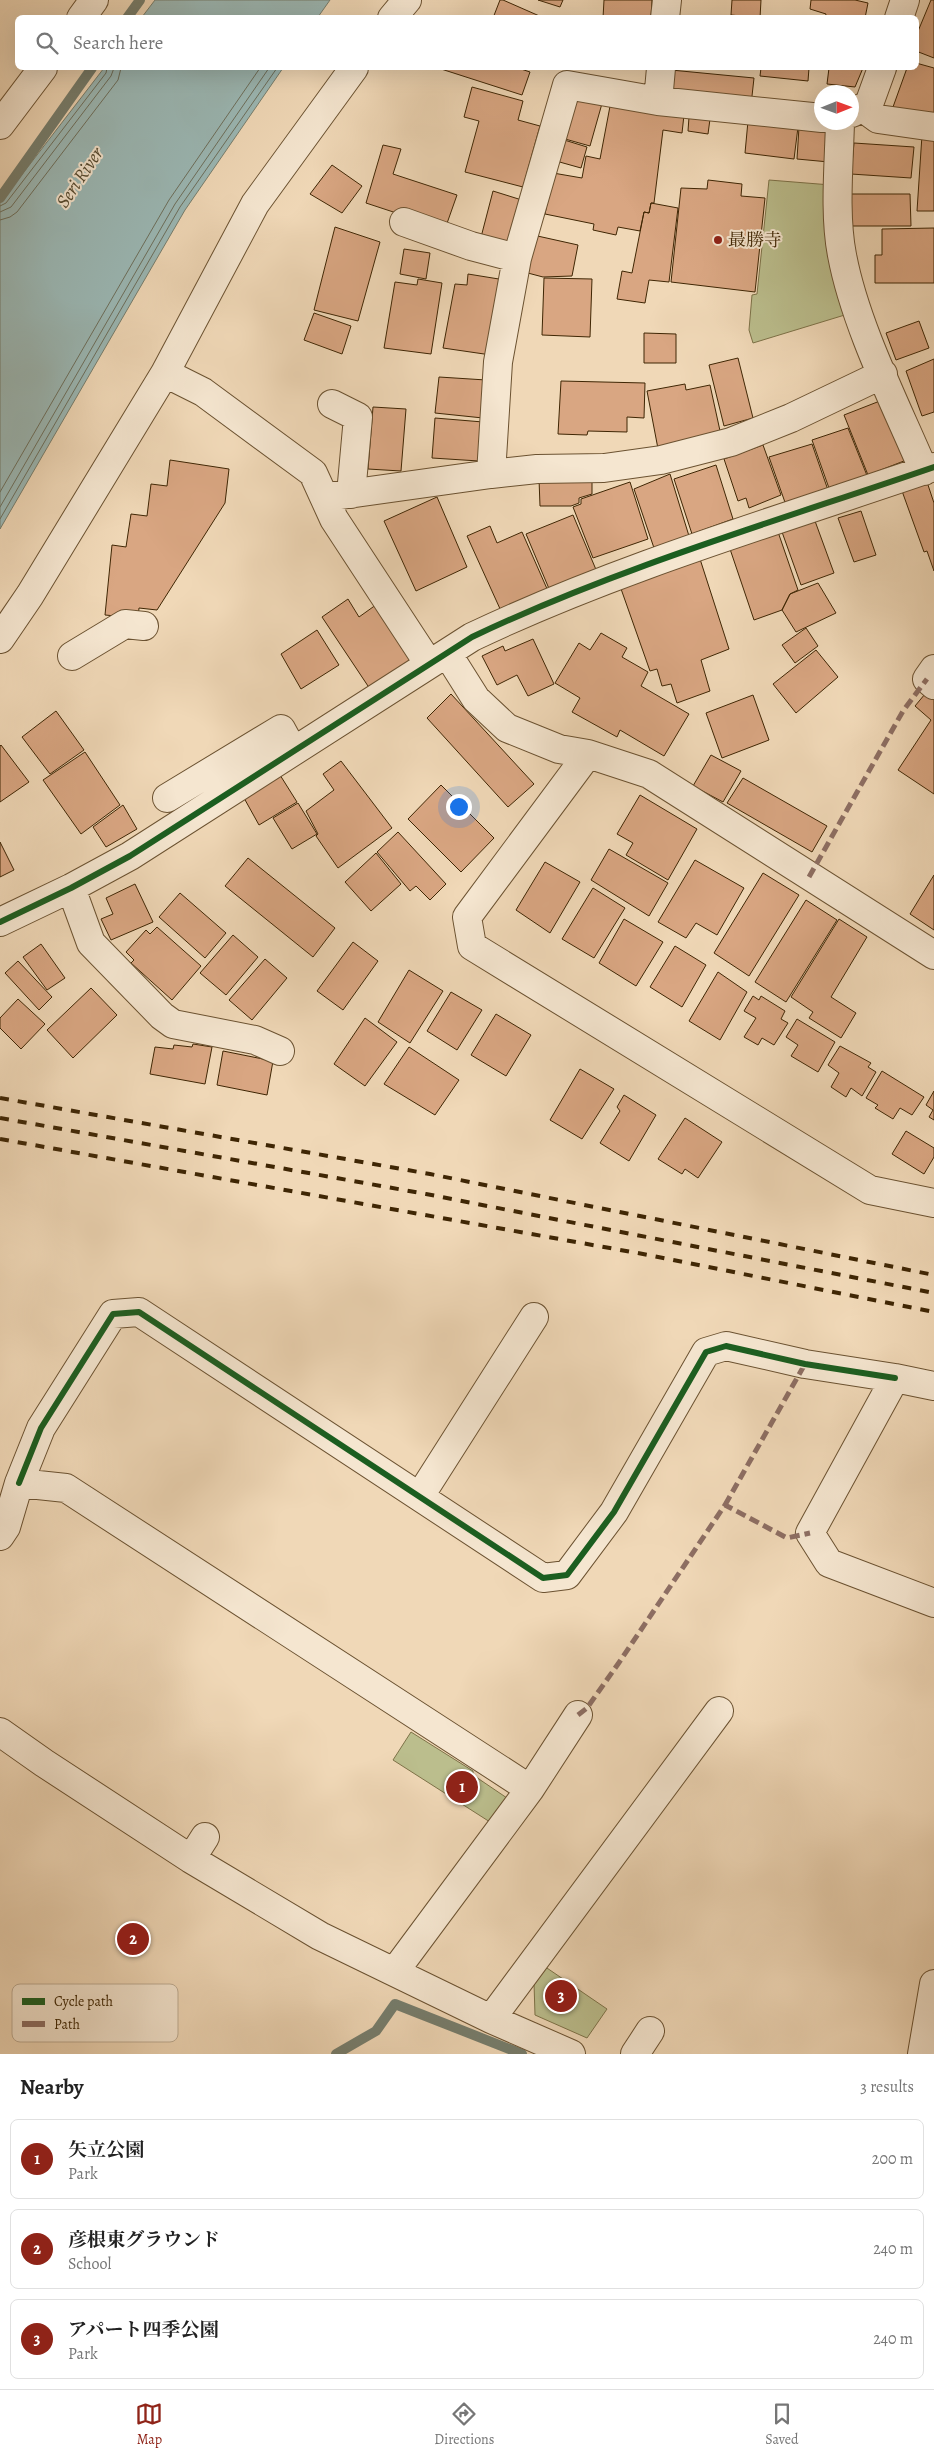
<!DOCTYPE html>
<meta charset="utf-8">
<style>
:root{--surface:#fff;--page:#f6f6f6;--text:#222;--muted:#767676;--line:#e0e0e0;--accent:#8f2418}
body{margin:0;font-family:Alegreya,"Noto Serif JP",serif;background:var(--page);color:var(--text)}
.compass{position:absolute;left:814px;top:85px;width:45px;height:45px;border-radius:50%;background:var(--surface);box-shadow:0 5px 20px #0002;rotate:89deg}
.you{position:absolute;left:458px;top:806px;width:18px;height:18px;margin:-12px;border:4px solid #fff;border-radius:50%;background:#1a73e8;box-shadow:0 0 0 8px #1a73e833}
.badge{display:grid;place-items:center;width:32px;height:32px;border-radius:50%;background:var(--accent);color:#fff;font-size:16px;font-weight:700}
.pin{position:absolute;translate:-50% -50%;border:2px solid #fff;box-shadow:0 1px 5px #0006}
.list{margin:0;padding:0;list-style:none}
h2{display:flex;justify-content:space-between;align-items:center;height:65px;margin:0;padding:0 20px;font-size:21px}
h2 small{font-size:16px;font-weight:400;color:var(--muted)}
.list li{display:grid;grid-template-columns:32px 1fr auto;gap:15px;align-items:center;box-sizing:border-box;height:80px;margin:0 10px 10px;padding:0 10px;border:1px solid var(--line);border-radius:8px}
.list b{display:block;font-size:19px;white-space:nowrap}
.list p{margin:0;font-size:16px;white-space:nowrap;color:var(--muted)}
.list em{font-size:16px;font-style:normal;color:var(--muted)}
.icon{flex:none;width:28px;height:28px;fill:none;stroke:currentColor;stroke-width:2;stroke-linecap:round;stroke-linejoin:round}
.map{position:relative;flex:none;width:934px;height:2054px;overflow:hidden}
.search{position:absolute;background:var(--surface);box-shadow:0 5px 20px #0002;left:15px;right:15px;top:15px;height:55px;display:flex;align-items:center;gap:12px;box-sizing:border-box;padding:0 18px;border-radius:8px;color:var(--muted);font-size:19px}
.sheet{height:335px;background:var(--surface)}
nav{display:flex;justify-content:space-around;align-items:center;box-sizing:border-box;height:70px;border-top:1px solid var(--line);background:var(--surface);font-size:14px;color:var(--muted)}
nav a{display:grid;justify-items:center;gap:2px}
nav .on{color:var(--accent)}
.map>svg:first-child{display:block}
.green{fill:#bbbe8d;stroke:#7d7248}
.water{fill:#9bb8b5;stroke:#767e6e}
.lines{fill:none;stroke-linecap:round;stroke-linejoin:round}
.shore{stroke:#6d6f5c;stroke-width:1}
.stream{stroke:#767e6e;stroke-width:10}
.building{fill:#d9a682;stroke:#3f2604}
.minor-casing{stroke:#6b5231;stroke-width:30}
.minor{stroke:#f5e6d0;stroke-width:28}
.rail{stroke:#3f2604;stroke-width:4;stroke-dasharray:9 9;stroke-linecap:butt}
.quiet{stroke:#8d6e63;stroke-width:5;stroke-dasharray:10 5;stroke-linecap:butt}
.cycleway-casing{stroke:#f5e6d0;stroke-width:9}
.cycleway{stroke:#1b5e20;stroke-width:6}
.poi-dot{fill:#8f2418;stroke:#f5e6d0;stroke-width:2}
.labels{text-anchor:middle;stroke-width:4;stroke-linejoin:round;paint-order:stroke}
.poi-label{font-size:18px;fill:#3f2604;stroke:#f5e6d0;text-anchor:start}
.water-label{font-size:19px;font-style:italic;fill:#564a30;stroke:#f5e6d0}
.key{fill:#f5e6d0;stroke:#beac93;stroke-width:1}
.key-label{font-size:14px;fill:#3f2604}
</style>
<div class="map">
<svg width="934" height="2054" viewBox="0 0 934 2054">
<rect width="100%" height="100%" fill="#f0d8b7"/>
<filter id="stains"><feTurbulence type="fractalNoise" baseFrequency=".004" numOctaves="4"/><feColorMatrix values="0 0 0 0 .2 0 0 0 0 .09 0 0 0 0 .02 0 0 0 .5 -.17"/></filter>
<radialGradient id="worn" r=".72"><stop offset=".6" stop-color="#630" stop-opacity="0"/><stop offset="1" stop-color="#630" stop-opacity=".3"/></radialGradient>
<path class="green" d="M769,180L831,185L848,314L753,343L749,330L752,295L757,294Z
M411,1732L473,1771V1775L507,1798L490,1822L393,1760Z
M544,1966L607,2009L587,2038L535,2015L534,1983Z"/>
<path class="water" d="M155,0H330L318,17H142Z
M104,68H283L185,210L0,529V203Z"/>
<g class="lines">
<path class="shore" d="M0,206L6,203L106,73L107,68
M0,212L11,207L111,76L114,68
M0,220L10,217L17,212L118,80L121,68
M0,492L169,200L260,68
M0,507L175,204L269,68
M0,519L180,207L277,68"/>
<path class="stream" d="M127,18L140,0
M0,198L92,68
M336,2054L376,2031L395,2004L522,2054"/>
</g>
<path class="building" d="M500,0H503L544,18H493Z
M538,0H563L560,7Z
M604,0H652L651,18H603Z
M732,0H761L760,18L731,15Z
M811,0H855L868,3L865,18H825L826,14L810,9Z
M931,0H934V58L916,51V36Z
M916,63L934,68V120L893,107L907,68H916Z
M438,68H518L530,72L522,95Z
M761,68H809L808,81L760,76Z
M829,68H863L855,87L827,84Z
M671,70L754,78L751,105L669,95Z
M472,87L523,101L518,120L540,126L523,187L465,172L479,121L464,117Z
M571,91L603,100L590,146L558,137Z
M611,101L684,115L682,133L663,130L654,203H651L649,213L644,212L640,231L618,227L616,235L593,230L594,224L545,214L553,173L582,178L586,156L600,159Z
M689,117L710,119L708,134L688,131Z
M748,121L798,127L794,159L745,153Z
M799,127L832,131L829,162L797,159Z
M922,135L934,136V211H917Z
M561,139L587,147L581,168L556,161Z
M854,143L914,147L911,178L851,174Z
M383,145L401,149L393,174L457,195L445,229L366,203Z
M332,165L362,186L342,213L310,194Z
M708,180L742,184L741,196L765,198L755,292L671,282L681,188L707,189Z
M493,191L525,201L512,247L480,241Z
M847,194H910L911,226H847Z
M651,203L678,208L669,282L649,280L645,303L617,299L622,271L632,273L644,212L649,213Z
M335,227L380,242L358,321L314,310Z
M934,228V283H875V255H882V229Z
M533,235L578,245L572,276L543,277L524,272Z
M404,249L430,253L426,279L400,274Z
M468,274L505,280L491,355L443,348L455,284L467,285Z
M544,278L592,279L590,337L542,335Z
M418,279L442,283L431,354L384,348L395,282L417,285Z
M314,313L351,326L342,354L304,340Z
M919,321L929,348L896,360L886,333Z
M644,333L676,334V363H644Z
M738,358L753,418L724,426L709,365Z
M934,359V412L922,416L906,371Z
M439,377L486,380L483,418L435,413Z
M561,381L645,383L644,418L627,417V432L588,431L587,435L558,434Z
M685,384L686,390L710,385L722,440L659,454L647,391Z
M885,399L909,459L868,475L844,415Z
M373,407L406,409L401,471L368,469Z
M435,418L483,422L479,461L432,458Z
M848,428L868,478L830,491L812,440Z
M812,444L829,493L787,508L769,457Z
M763,445L781,495L749,508L746,498L738,501L724,459Z
M170,460L229,469L225,503L157,610L139,608L138,618L105,615L112,545L126,547L131,514L147,516L151,484L167,486Z
M716,465L733,519L692,534L674,479Z
M670,474L689,536L654,548L634,489Z
M592,477V494L579,498V503L571,506H540L539,479Z
M630,482L648,539L593,558L573,507L581,504V499Z
M927,482L934,503V571L927,551L924,552L902,491Z
M437,497L467,567L416,591L384,521Z
M861,511L876,555L854,562L838,518Z
M573,515L597,572L550,591L526,534Z
M815,521L834,573L801,585L782,532Z
M490,526L497,543L522,532L548,591L501,611L467,536Z
M777,529L798,590L790,594L782,610L754,620L730,549Z
M700,559L729,649L701,660L710,691L677,703L671,684L662,686L657,669L650,671L620,586Z
M818,583L836,613L796,632L782,610L790,594Z
M348,599L359,617L380,602L418,656L370,689L322,617Z
M806,628L818,646L795,663L782,645Z
M317,630L339,665L301,689L281,654Z
M601,633L627,648L622,657L648,672L641,686L689,714L664,756L620,730L617,737L572,712L580,698L555,683L579,643L590,650Z
M533,639L554,684L528,696L517,675L497,685L482,656L503,646L505,651Z
M816,650L838,677L796,713L773,684Z
M930,688L934,691V794L898,770L931,720L915,706Z
M451,694L534,784L508,807L427,718Z
M753,695L769,740L722,758L706,713Z
M56,711L84,750L50,774L22,737Z
M1,745L29,782L0,802V746Z
M85,752L120,805L81,834L43,780Z
M711,755L741,771L723,802L693,786Z
M341,761L392,828L338,868L316,836L318,834L306,811L334,790L323,774Z
M280,775L297,802L259,825L244,798Z
M743,778L827,826L812,852L727,803Z
M441,785L494,838L461,872L408,819Z
M640,795L697,829L668,880L626,855L633,843L617,834Z
M298,803L317,834L292,849L273,818Z
M123,805L137,829L106,847L93,827Z
M398,832L446,884L430,900L416,886L410,891L377,852Z
M0,842L14,870L0,877Z
M609,849L668,883L649,916L591,880Z
M376,853L401,884L371,911L345,882Z
M248,858L335,928L313,957L225,886Z
M695,860L744,888L717,935L696,923L686,938L658,922Z
M545,862L580,882L550,933L516,910Z
M763,873L799,895L749,976L714,953Z
M934,875V930L910,914Z
M135,884L153,922L111,940L101,919L113,914L106,898Z
M593,888L625,908L594,958L562,939Z
M180,893L226,933L205,958L159,917Z
M806,900L837,920L786,1002L755,982Z
M624,919L663,942L636,986L599,963Z
M839,919L867,937L831,997L856,1013L841,1038L809,1018L813,1012L791,997Z
M157,927L201,966L172,1000L131,963L134,960L126,952L146,930L150,934Z
M233,935L258,957L226,995L200,973Z
M353,942L378,961L343,1010L317,991Z
M41,944L65,978L47,990L23,957Z
M675,946L706,965L682,1007L650,987Z
M265,959L287,978L252,1020L229,1000Z
M18,961L52,997L39,1010L5,973Z
M409,970L443,991L410,1043L378,1022Z
M718,972L747,992L720,1040L689,1021Z
M91,988L117,1015L73,1058L47,1030Z
M451,992L482,1010L457,1050L427,1031Z
M753,996L759,1000L761,996L785,1011L781,1019L788,1023L774,1045L762,1038L758,1045L744,1037L756,1018L744,1011Z
M18,999L45,1024L21,1049L0,1028V1018Z
M496,1014L531,1035L506,1076L471,1055Z
M365,1018L397,1042L365,1086L334,1064Z
M797,1019L835,1042L818,1072L791,1056L798,1045L786,1037Z
M193,1044L212,1047L205,1084L150,1074L155,1047L173,1049L174,1045L192,1047Z
M840,1046L871,1063L868,1067L876,1072L862,1096L851,1088L846,1097L831,1087L839,1073L828,1065Z
M409,1047L459,1080L435,1115L384,1084Z
M223,1051L273,1061L267,1095L217,1085Z
M580,1069L614,1089L582,1139L550,1120Z
M882,1071L924,1097L912,1115L900,1108L893,1119L875,1108L878,1105L866,1098Z
M934,1091V1120L929,1117L933,1110L926,1105Z
M624,1095L656,1115L629,1161L600,1143L620,1111L617,1107Z
M685,1118L722,1142L698,1178L685,1169L682,1174L658,1159Z
M906,1131L934,1148V1157L924,1174L892,1154Z"/>
<g class="lines">
<defs>
<path id="minor" d="M81,18L94,0
M392,18L407,0
M665,18L667,0
M899,18L905,0
M658,101L661,68
M863,108L878,119L934,127
M852,113L869,104L882,68
M840,122C839,164 834,214 842,255C855,325 896,405 924,471
M0,125L43,68
M404,222L471,246L517,258
M165,373L203,392L313,473L334,519L429,664
M332,404L358,417L351,494
M491,474L498,362L517,258L567,85L658,101L822,118
M326,497L491,474L537,469L604,468L661,460L731,442L791,418L883,374
M0,639L30,595L165,373L255,204L354,68
M447,653L476,699L507,728L559,749L588,754L649,774L934,955
M72,656L125,624L144,626
M934,669L927,679L934,685
M588,754L467,917L472,946L870,1190L934,1203
M167,798L281,729L293,751
M71,888L91,943L162,1016L173,1024L255,1040L280,1051
M0,922L71,888L130,856L472,637C619,567 780,520 934,467
M934,1386L895,1378L810,1533L829,1563L934,1603
M19,1483L41,1428L113,1314L139,1312L543,1578L567,1575L614,1512L706,1352L726,1346L805,1364L895,1378
M420,1496L534,1317
M0,1536L6,1527L19,1483L66,1488L530,1789
M0,1732L44,1763L191,1859L320,1936L491,2019L571,2054
M191,1859L205,1837
M395,1971L530,1789L578,1715
M491,2019L719,1711
M635,2054L650,2031
M922,2054L934,1984"/>
</defs>
<use href="#minor" class="minor-casing"/>
<use href="#minor" class="minor"/>
<path class="rail" d="M0,1098L430,1174L934,1275
M0,1118L426,1194L934,1293
M0,1139L643,1254L934,1312"/>
<path class="quiet" d="M809,877L903,711L927,679
M725,1505L805,1364
M578,1715L587,1708L618,1664L725,1505L787,1538L810,1533"/>
<defs>
<path id="cycleway" d="M0,922L71,888L130,856L472,637C619,567 780,520 934,467
M19,1483L41,1428L113,1314L139,1312L543,1578L567,1575L614,1512L706,1352L726,1346L805,1364L895,1378"/>
</defs>
<use href="#cycleway" class="cycleway-casing"/>
<use href="#cycleway" class="cycleway"/>
</g>
<circle class="poi-dot" cx="718" cy="240" r="5"/>
<g class="labels">
<g class="poi-label">
<text x="728" y="246">最勝寺</text>
</g>
<g class="water-label">
<text transform="translate(79 177) rotate(-56)" y="7">Seri River</text>
</g>
</g>
<rect x="12" y="1984" width="166" height="58" rx="8" class="key"/>
<rect x="22" y="1998" width="23" height="7" fill="#1b5e20"/>
<rect x="22" y="2021" width="23" height="6" fill="#8d6e63"/>
<g class="key-label">
<text x="54" y="2006">Cycle path</text>
<text x="54" y="2029">Path</text>
</g>
<rect width="100%" height="100%" filter="url(#stains)"/>
<rect width="100%" height="100%" fill="url(#worn)"/>
</svg>
<svg class="compass" viewBox="-18 -18 36 36"><path d="M0-13l5 13h-10z" fill="#e53935"/><path d="M0 13l5-13h-10z" fill="#767676"/></svg>
<div class="you"></div>
<div class="pin badge" style="left:462px;top:1787px">1</div>
<div class="pin badge" style="left:133px;top:1939px">2</div>
<div class="pin badge" style="left:561px;top:1996px">3</div>
<div class="search"><svg class="icon" aria-label="search" viewBox="0 0 24 24"><circle cx="10" cy="10" r="6"/><path d="M15 15l6 6"/></svg>Search here</div>
</div>
<section class="sheet">
<h2>Nearby<small>3 results</small></h2>
<ul class="list">
<li><span class="badge">1</span><div><b>矢立公園</b><p>Park</p></div><em>200 m</em></li>
<li><span class="badge">2</span><div><b>彦根東グラウンド</b><p>School</p></div><em>240 m</em></li>
<li><span class="badge">3</span><div><b>アパート四季公園</b><p>Park</p></div><em>240 m</em></li>
</ul>
</section>
<nav>
<a class="on"><svg class="icon" aria-label="map" viewBox="0 0 24 24"><path d="M3 6l6-2 6 2 6-2v14l-6 2-6-2-6 2zM9 4v14M15 6v14"/></svg>Map</a>
<a><svg class="icon" aria-label="directions" viewBox="0 0 24 24"><path d="M12 3l9 9-9 9-9-9zM9 14v-3h6M13 9l2 2-2 2"/></svg>Directions</a>
<a><svg class="icon" aria-label="saved" viewBox="0 0 24 24"><path d="M7 4h10v16l-5-4-5 4z"/></svg>Saved</a>
</nav>
